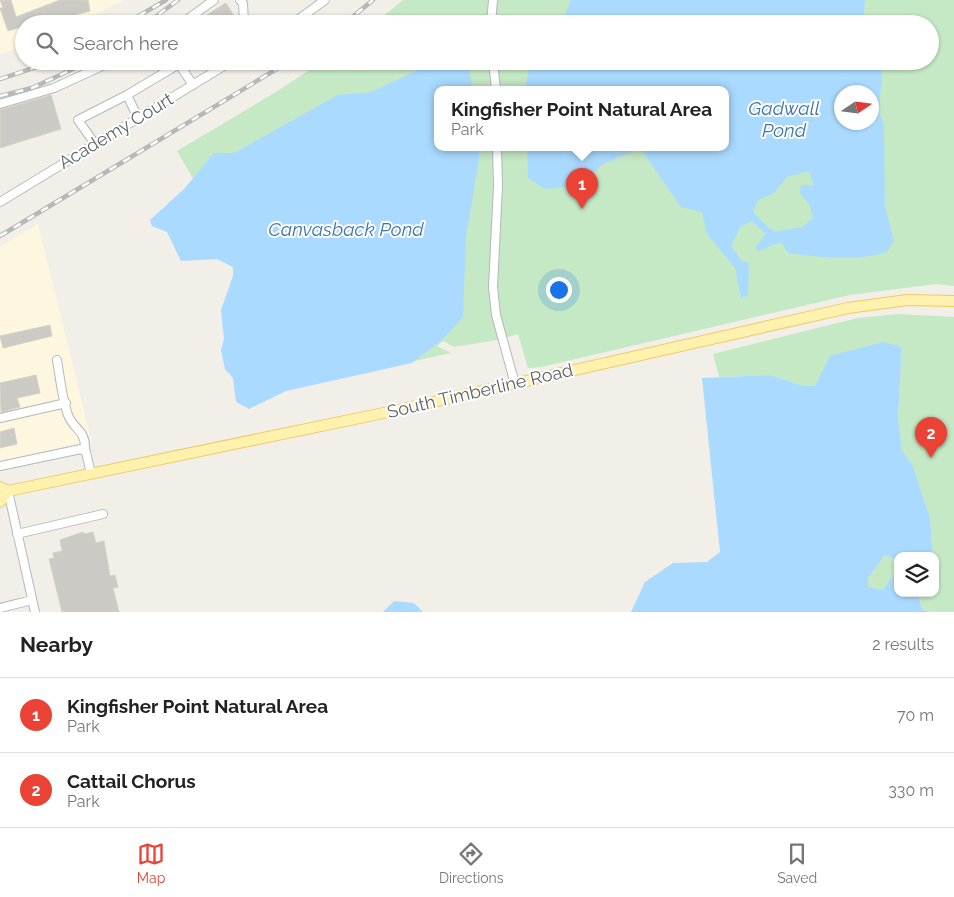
<!DOCTYPE html>
<style>
:root{--surface:#fff;--page:#f2f2f2;--text:#222;--muted:#767676;--line:#e0e0e0;--accent:#ea4335}
body{margin:0;font-family:Raleway,sans-serif;background:var(--page);color:var(--text)}
.controls{position:absolute;right:15px;bottom:15px;display:grid;overflow:hidden;border-radius:10px;box-shadow:0 1px 4px #0004}
.controls button{width:45px;height:45px;display:grid;place-items:center;padding:0;border:0;border-bottom:1px solid var(--line);background:var(--surface);color:var(--text);font:25px sans-serif}
.compass{position:absolute;left:834px;top:85px;width:45px;height:45px;border-radius:50%;background:var(--surface);box-shadow:0 1px 4px #0004;rotate:77deg}
.you{position:absolute;left:558px;top:289px;width:18px;height:18px;margin:-12px;border:4px solid #fff;border-radius:50%;background:#1a73e8;box-shadow:0 0 0 8px #1a73e833}
.badge{display:grid;place-items:center;width:32px;height:32px;border-radius:50%;background:var(--accent);color:#fff;font-size:16px;font-weight:700}
.pin{position:absolute;translate:-50% -41px;filter:drop-shadow(0 1px 2px #0008)}
.pin::after{content:'';position:absolute;top:26px;width:18px;height:15px;background:inherit;clip-path:polygon(0 0,100% 0,50% 100%)}
.popup{position:absolute;left:434px;top:86px;width:295px;height:65px;box-sizing:border-box;display:grid;place-content:center;border-radius:10px;background:var(--surface);filter:drop-shadow(0 1px 4px #0005);font-size:16px;white-space:nowrap;color:var(--muted)}
.popup b{font-size:19px;color:var(--text)}
.popup::after{content:'';position:absolute;left:50%;top:100%;margin-left:-10px;border:10px solid transparent;border-top-color:var(--surface)}
.list{margin:0;padding:0;list-style:none}
h2{display:flex;justify-content:space-between;align-items:center;height:65px;margin:0;padding:0 20px;font-size:21px}
h2 small{font-size:16px;font-weight:400;color:var(--muted)}
.list li{display:grid;grid-template-columns:32px 1fr auto;gap:15px;align-items:center;box-sizing:border-box;height:75px;padding:0 20px;border-top:1px solid var(--line)}
.list b{display:block;font-size:19px;white-space:nowrap}
.list p{margin:0;font-size:16px;white-space:nowrap;color:var(--muted)}
.list em{font-size:16px;font-style:normal;color:var(--muted)}
.icon{flex:none;width:28px;height:28px;fill:none;stroke:currentColor;stroke-width:2;stroke-linecap:round;stroke-linejoin:round}
.map{position:relative;flex:none;width:954px;height:612px;overflow:hidden}
.search{position:absolute;background:var(--surface);box-shadow:0 1px 4px #0004;left:15px;right:15px;top:15px;height:55px;display:flex;align-items:center;gap:12px;box-sizing:border-box;padding:0 18px;border-radius:28px;color:var(--muted);font-size:19px}
.sheet{height:215px;background:var(--surface)}
nav{display:flex;justify-content:space-around;align-items:center;box-sizing:border-box;height:70px;border-top:1px solid var(--line);background:var(--surface);font-size:14px;color:var(--muted)}
nav a{display:grid;justify-items:center;gap:2px}
nav .on{color:var(--accent)}
.map>svg:first-child{display:block}
.commercial{fill:#fef7e0}
.green{fill:#c5e8c5;fill-rule:evenodd}
.water{fill:#aadaff;fill-rule:evenodd}
.building{fill:#cccac5;stroke:#d6d1c6}
.lines{fill:none;stroke-linecap:round;stroke-linejoin:round}
.minor-casing{stroke:#b5b8bc;stroke-width:10}
.major-casing{stroke:#f2c960;stroke-width:12}
.minor{stroke:#fff;stroke-width:8}
.major{stroke:#fff2af;stroke-width:10}
.rail-casing{stroke:#b6b7b8;stroke-width:4.5}
.rail{stroke:#fff;stroke-width:2.5;stroke-dasharray:8;stroke-linecap:butt}
.labels{text-anchor:middle;stroke-width:4;stroke-linejoin:round;paint-order:stroke}
.street-label{font-size:18px;fill:#5f6368;stroke:#fff}
.water-label{font-size:19px;font-style:italic;fill:#4174aa;stroke:#fff}
</style>
<div class="map">
<svg width="954" height="612" viewBox="0 0 954 612">
<rect width="100%" height="100%" fill="#f1efe8"/>
<path class="commercial" d="M0,0H125L75,24H24V47L0,54Z
M38,224L91,440L0,461V247Z"/>
<path class="green" d="M403,0H954V286L936,284L850,295L541,367L528,368L518,334L497,340L454,347L443,341L437,346L451,353L256,396L245,267L177,151L276,92L323,61H930V24H374ZM438,90H726V148H438ZM842,92H872V122H842Z
M899,314L954,317V612H931L922,609L918,593H935V556H933L930,518L913,466L902,450L898,417L902,347L815,386L800,385L771,375L719,377L713,354L858,318Z
M885,555L898,560V576L890,579L883,590L868,588V578Z"/>
<path class="water" d="M571,0H865L863,24H561Z
M438,61H467L473,90H438V148H479V159L466,237L463,317L441,341L412,363L286,391L249,409L236,402L233,378L225,369L221,350L224,339L221,310L233,276V267L217,259L181,261L167,232L152,226L150,220L185,188L214,153H234L338,95L371,92Z
M531,61H883L879,112L884,125L885,206L894,241L887,252C854,262 821,257 788,253L781,242L758,251L756,247L766,234L752,221L740,227L731,246L741,260L749,264L748,296L741,298L735,268L707,234L702,212L681,207L640,148L601,165L583,185L545,189L528,178L527,148H726V90H521L525,88ZM842,92H872V122H842ZM809,171L814,186L801,185L800,193L810,206L813,218L802,227L776,232L768,227L753,212L758,200L774,193L787,177Z
M883,342L902,347L898,417L902,450L913,466L930,518L933,556H898V560L885,555L868,578V587L883,590L890,579L898,576V593H918L922,609L930,612H631L645,582L673,563L707,562L720,552L702,378L771,375L800,385L815,386L830,356Z
M394,601L414,603L423,612H383Z"/>
<path class="building" d="M0,0H11L16,17L60,0H88L90,11L62,18L64,24H24V26L8,31L0,8H3Z
M226,3L237,21L232,24H192Z
M51,95L61,129L0,148V110Z
M50,325L52,336L3,348L0,336Z
M36,375L40,393L17,398L20,407L1,412L0,383Z
M14,428L17,444L0,448V432Z
M83,532L84,534L93,532L96,543L104,541L110,576L115,575L118,587L113,588L119,612H62L49,559L54,558L53,553L62,551L60,540Z"/>
<g class="lines">
<defs>
<path id="minor" d="M240,0L243,3L244,24
M181,24L214,0
M292,24L325,0
M491,24L493,0
M493,61L496,90
M127,95L179,64L193,85
M0,104L54,88L113,61
M95,144L78,120L127,95L138,118
M497,148L498,186L493,287L496,315L515,384
M0,202L232,61
M57,360C60,378 62,398 68,415C73,429 86,430 85,449
M0,418L66,403
M0,466L81,449L86,452L91,474
M8,491L35,612
M17,534L103,514
M0,608L32,600"/>
<path id="major" d="M0,487L8,491L398,410L848,308L907,300L954,301
M0,502L8,491"/>
</defs>
<use href="#minor" class="minor-casing"/>
<use href="#major" class="major-casing"/>
<use href="#minor" class="minor"/>
<use href="#major" class="major"/>
<defs>
<path id="rail" d="M125,24L166,0
M146,24L178,0
M344,24L373,0
M0,79L55,61
M0,96L32,88L90,61
M0,236L290,61"/>
</defs>
<use href="#rail" class="rail-casing"/>
<use href="#rail" class="rail"/>
</g>
<g class="labels">
<g class="street-label">
<text transform="translate(116 131) rotate(-31)" y="6">Academy Court</text>
<text transform="translate(480 391) rotate(-13)" y="6">South Timberline Road</text>
</g>
<g class="water-label">
<text x="784" y="115">Gadwall<tspan x="784" dy="22">Pond</tspan></text>
<text x="346" y="236">Canvasback Pond</text>
</g>
</g>
</svg>
<div class="controls">
<button><svg class="icon" aria-label="layers" viewBox="0 0 24 24"><path d="M12 4l9 5-9 5-9-5zM3 14l9 5 9-5"/></svg></button>
</div>
<svg class="compass" viewBox="-18 -18 36 36"><path d="M0-13l5 13h-10z" fill="#e53935"/><path d="M0 13l5-13h-10z" fill="#767676"/></svg>
<div class="you"></div>
<div class="pin badge" style="left:582px;top:209px">1</div>
<div class="popup"><b>Kingfisher Point Natural Area</b>Park</div>
<div class="pin badge" style="left:931px;top:458px">2</div>
<div class="search"><svg class="icon" aria-label="search" viewBox="0 0 24 24"><circle cx="10" cy="10" r="6"/><path d="M15 15l6 6"/></svg>Search here</div>
</div>
<section class="sheet">
<h2>Nearby<small>2 results</small></h2>
<ul class="list">
<li><span class="badge">1</span><div><b>Kingfisher Point Natural Area</b><p>Park</p></div><em>70 m</em></li>
<li><span class="badge">2</span><div><b>Cattail Chorus</b><p>Park</p></div><em>330 m</em></li>
</ul>
</section>
<nav>
<a class="on"><svg class="icon" aria-label="map" viewBox="0 0 24 24"><path d="M3 6l6-2 6 2 6-2v14l-6 2-6-2-6 2zM9 4v14M15 6v14"/></svg>Map</a>
<a><svg class="icon" aria-label="directions" viewBox="0 0 24 24"><path d="M12 3l9 9-9 9-9-9zM9 14v-3h6M13 9l2 2-2 2"/></svg>Directions</a>
<a><svg class="icon" aria-label="saved" viewBox="0 0 24 24"><path d="M7 4h10v16l-5-4-5 4z"/></svg>Saved</a>
</nav>
